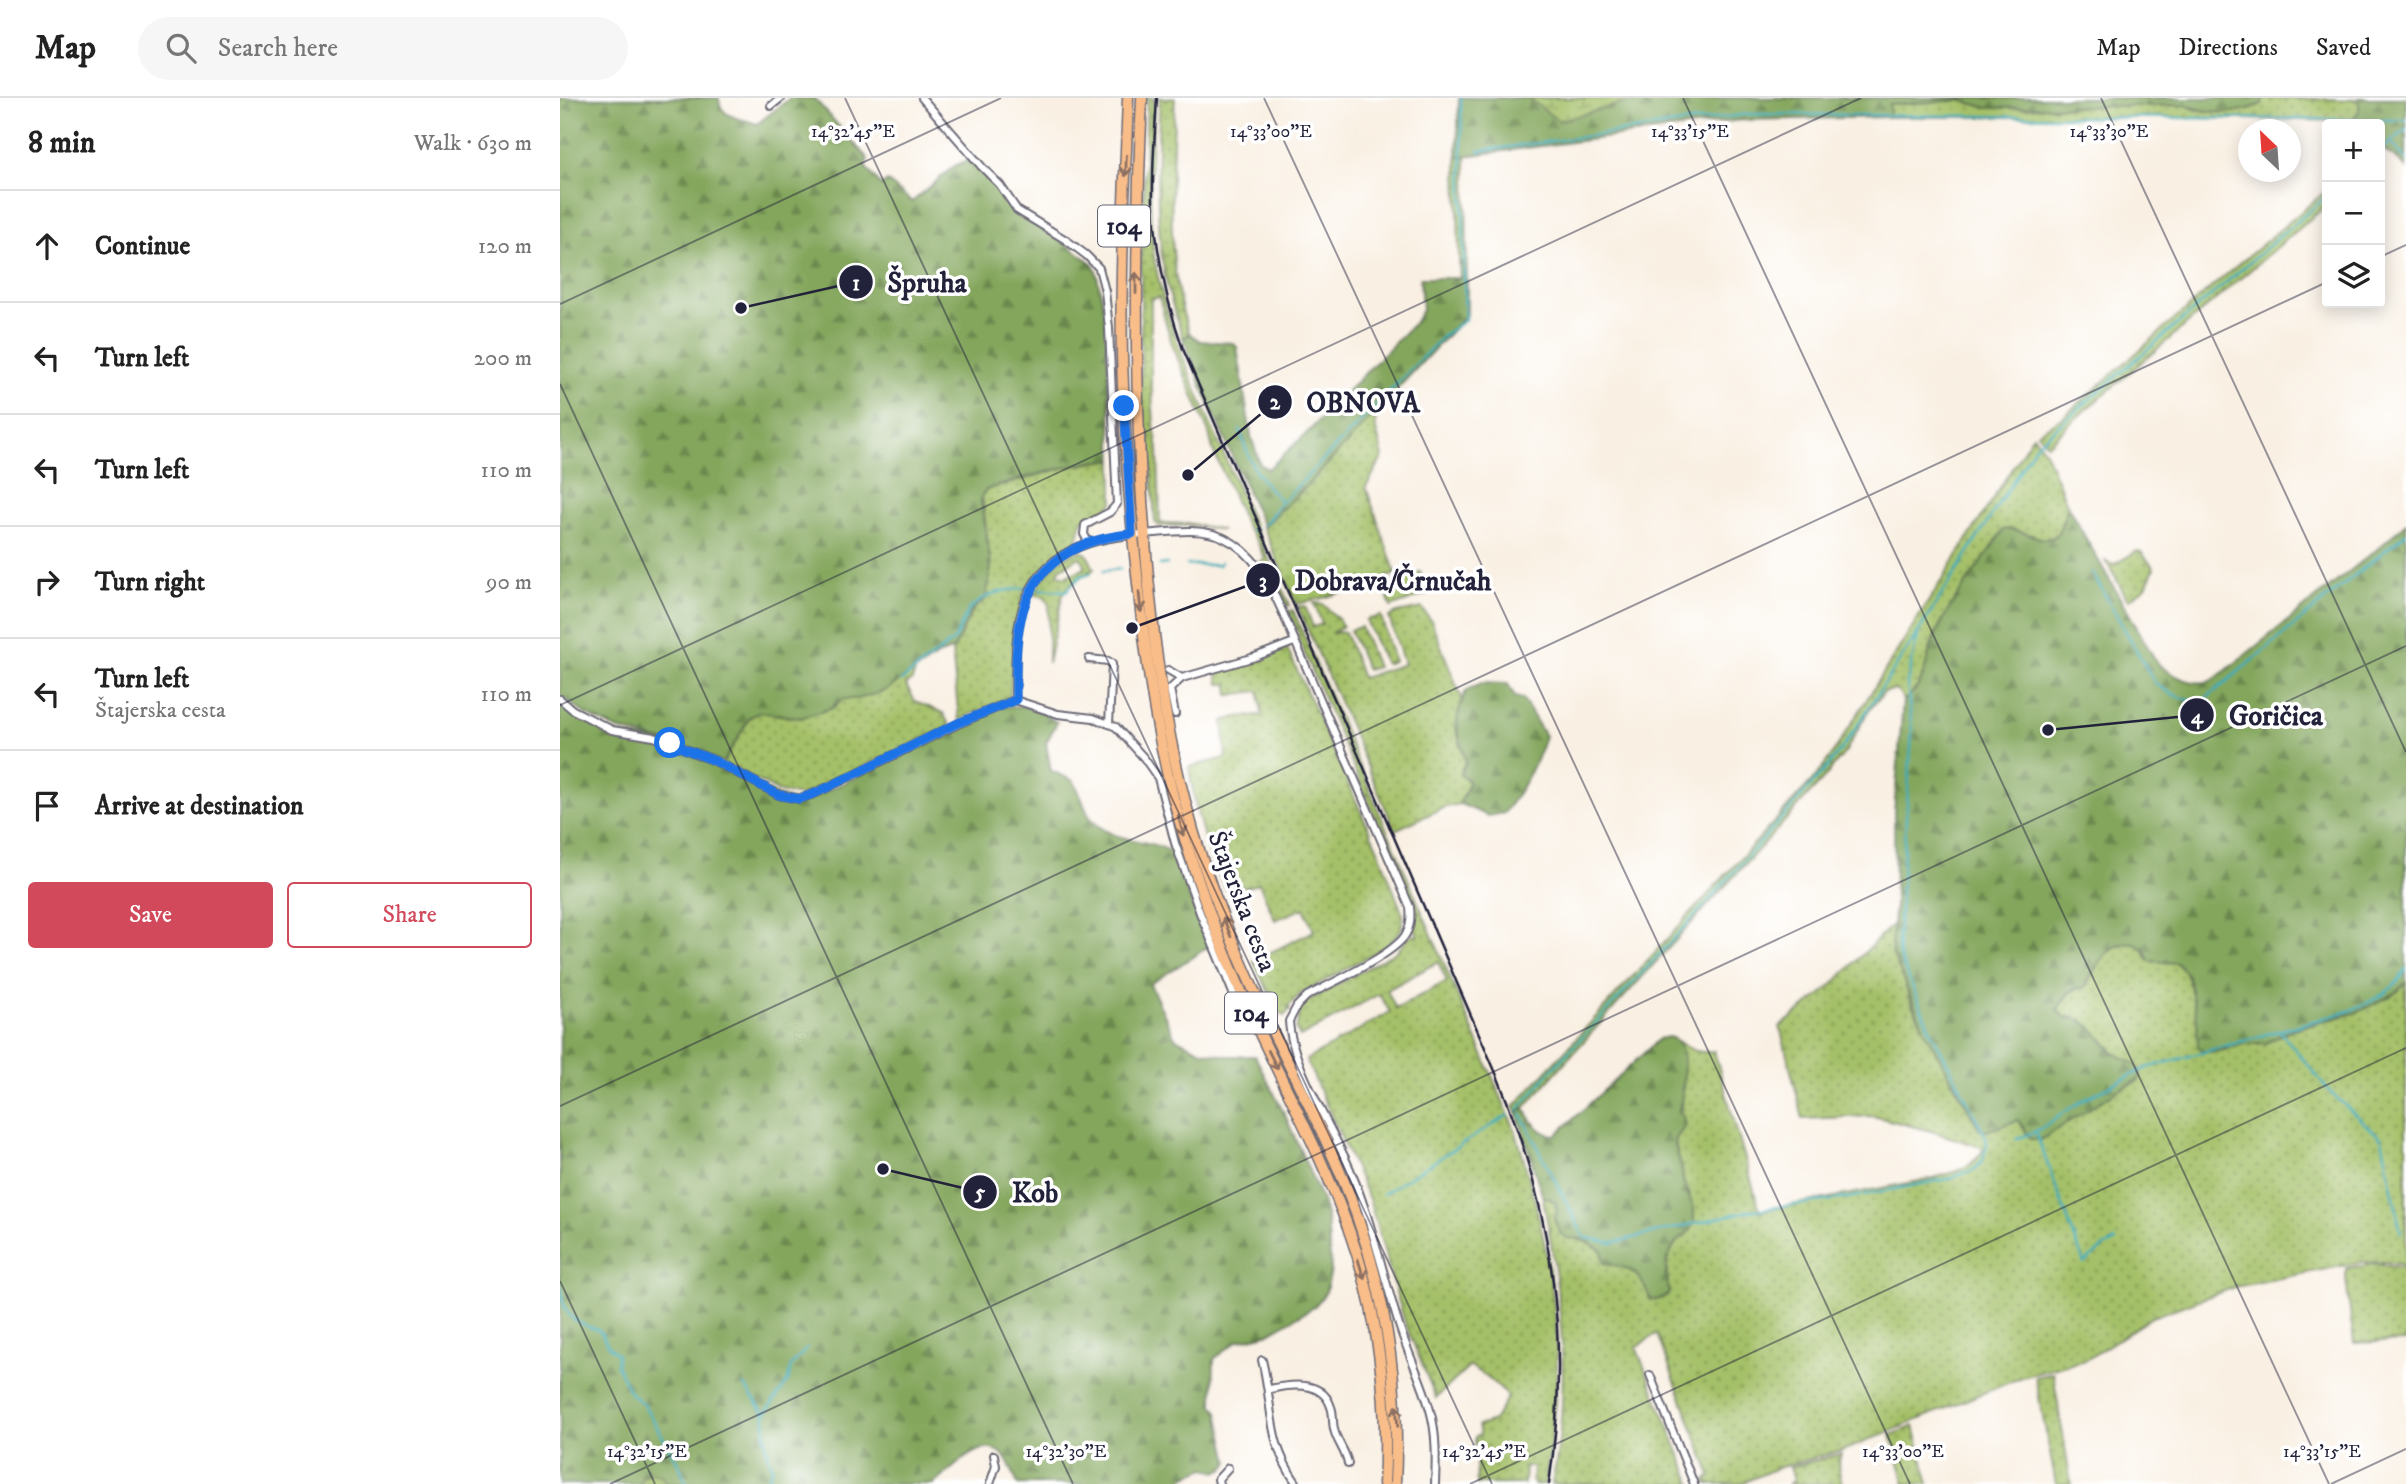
<!DOCTYPE html>
<meta charset="utf-8">
<style>
:root{--surface:#fff;--page:#f6f6f6;--text:#222;--muted:#767676;--line:#e0e0e0;--accent:#d1495b}
body{margin:0;font-family:"IM FELL DW Pica",serif;background:var(--page);color:var(--text)}
.controls{position:absolute;right:21px;top:21px;display:grid;overflow:hidden;border-radius:7px;box-shadow:0 4px 18px #0003}
.controls button{width:63px;height:63px;display:grid;place-items:center;padding:0;border:0;border-bottom:2px solid var(--line);background:var(--surface);color:var(--text);font:35px sans-serif}
.compass{position:absolute;left:1678px;top:21px;width:63px;height:63px;border-radius:50%;background:var(--surface);box-shadow:0 4px 18px #0003;rotate:335deg}
.stop{position:absolute;width:21px;height:21px;margin:-16px;border:5px solid #1a73e8;border-radius:50%;background:#fff}
.stop.end{background:#1a73e8;border-color:#fff;box-shadow:0 2px 7px #0008}
.list{margin:0;padding:0;list-style:none}
h2{display:flex;justify-content:space-between;align-items:center;height:91px;margin:0;padding:0 28px;font-size:30px}
h2 small{font-size:23px;font-weight:400;color:var(--muted)}
.list li{display:grid;grid-template-columns:46px 1fr auto;gap:21px;align-items:center;box-sizing:border-box;height:112px;padding:0 28px;border-top:2px solid var(--line)}
.list b{display:block;font-size:26px;white-space:nowrap}
.list p{margin:0;font-size:23px;white-space:nowrap;color:var(--muted)}
.list em{font-size:23px;font-style:normal;color:var(--muted)}
.actions{display:flex;gap:14px;padding:21px 28px}
.actions a{flex:1;padding:16px 0;border:2px solid var(--accent);border-radius:7px;text-align:center;font-size:24px;color:var(--accent)}
.actions .main{background:var(--accent);color:#fff}
.icon{flex:none;width:38px;height:38px;fill:none;stroke:currentColor;stroke-width:2;stroke-linecap:round;stroke-linejoin:round}
.map{position:relative;flex:none;width:1846px;height:1386px;overflow:hidden}
header{display:flex;align-items:center;gap:42px;box-sizing:border-box;height:98px;padding:0 35px;background:var(--surface);border-bottom:2px solid var(--line)}
header strong{font-size:33px}
nav{display:flex;gap:38px;margin-inline-start:auto;font-size:24px}
.search{width:490px;height:63px;background:var(--page);display:flex;align-items:center;gap:18px;box-sizing:border-box;padding:0 24px;border-radius:38px;color:var(--muted);font-size:26px}
main{display:flex}
aside{flex:1;background:var(--surface)}
.map>svg:first-child{display:block}
.grass{fill:url(#grass-dots);stroke:#637151;stroke-width:2;fill-rule:evenodd}
.forest{fill:url(#forest-firs);stroke:#52644c;stroke-width:2}
.wetland{fill:url(#wetland-marsh);stroke:#637151;stroke-width:2}
.pitch{fill:#a4c067;stroke:#637151;stroke-width:2}
.lines{fill:none;stroke-linecap:round;stroke-linejoin:round}
.stream{stroke:#3babb8;stroke-width:2.5}
.minor-casing{stroke:#6d6a76;stroke-width:10}
.primary-casing{stroke:#6d6a76;stroke-width:13}
.minor{stroke:#fff;stroke-width:6}
.primary{stroke:#f8bd89;stroke-width:10}
.rail{stroke:#22223b;stroke-width:2.5}
.oneway{stroke:#8d7062}
.route{stroke:#1a73e8;stroke-width:9}
.ticks{fill:none;stroke:#22223b;stroke-width:2;stroke-opacity:0.45}
.labels{text-anchor:middle;stroke-width:7;stroke-linejoin:round;paint-order:stroke}
.shield{fill:#fff;stroke:#646476;stroke-width:2}
.shield-label{font-size:24px;font-weight:bold;fill:#22223b}
.street-label{font-size:26px;fill:#22223b;stroke:#fff}
.ticks-label{font-size:18px;text-anchor:middle;fill:#22223b;stroke:#fff;stroke-width:7;stroke-linejoin:round;paint-order:stroke}
.leader{fill:none;stroke:#22223b;stroke-width:2.5}
.callout-dot{fill:#22223b;stroke:#fff;stroke-width:2.5}
.mark-label{font-size:21px;text-anchor:middle;font-weight:bold;fill:#fff}
.callout-label{font-size:28px;text-anchor:middle;font-weight:bold;fill:#22223b;stroke:#fff;stroke-width:7;stroke-linejoin:round;paint-order:stroke}
</style>
<header>
<strong>Map</strong>
<div class="search"><svg class="icon" aria-label="search" viewBox="0 0 24 24"><circle cx="10" cy="10" r="6"/><path d="M15 15l6 6"/></svg>Search here</div>
<nav><a>Map</a><a>Directions</a><a>Saved</a></nav>
</header>
<main>
<aside>
<h2>8 min<small>Walk · 630 m</small></h2>
<ul class="list">
<li><svg class="icon" aria-label="ahead" viewBox="0 0 24 24"><path d="M12 20V5M6 11l6-6 6 6"/></svg><div><b>Continue</b></div><em>120 m</em></li>
<li><svg class="icon" aria-label="left" viewBox="0 0 24 24"><path d="M17 20v-9H6M10 6l-5 5 5 5"/></svg><div><b>Turn left</b></div><em>200 m</em></li>
<li><svg class="icon" aria-label="left" viewBox="0 0 24 24"><path d="M17 20v-9H6M10 6l-5 5 5 5"/></svg><div><b>Turn left</b></div><em>110 m</em></li>
<li><svg class="icon" aria-label="right" viewBox="0 0 24 24"><path d="M7 20v-9h11M14 6l5 5-5 5"/></svg><div><b>Turn right</b></div><em>90 m</em></li>
<li><svg class="icon" aria-label="left" viewBox="0 0 24 24"><path d="M17 20v-9H6M10 6l-5 5 5 5"/></svg><div><b>Turn left</b><p>Štajerska cesta</p></div><em>110 m</em></li>
<li><svg class="icon" aria-label="arrive" viewBox="0 0 24 24"><path d="M6 21V4h12l-3 4 3 4H6"/></svg><div><b>Arrive at destination</b></div></li>
</ul>
<div class="actions"><a class="main">Save</a><a>Share</a></div>
</aside>
<div class="map">
<svg width="1846" height="1386" viewBox="0 0 1846 1386">
<defs>
<pattern id="grass-dots" width="8" height="8" patternUnits="userSpaceOnUse" patternTransform="scale(1.75)"><rect width="8" height="8" fill="#a4c067"/><path d="M2 2h.1M6 6h.1" fill="none" stroke="#859c56" stroke-width="1.8" stroke-linecap="round"/></pattern>
<pattern id="forest-firs" width="22" height="20" patternUnits="userSpaceOnUse" patternTransform="scale(1.75)"><rect width="22" height="20" fill="#83a65c"/><path d="M5 1l3.5 6h-7zM16 11l3.5 6h-7z" fill="#6b874d"/></pattern>
<pattern id="wetland-marsh" width="20" height="14" patternUnits="userSpaceOnUse" patternTransform="scale(1.75)"><rect width="20" height="14" fill="#a4c067"/><path d="M1 5h8M5 5V1M11 12h8M15 12V8" fill="none" stroke="#859c56"/></pattern>
</defs>
<rect width="100%" height="100%" fill="#fff"/>
<filter id="ink" filterUnits="userSpaceOnUse"><feTurbulence type="fractalNoise" baseFrequency=".0143" numOctaves="2"/><feDisplacementMap in="SourceGraphic" scale="14" xChannelSelector="R" yChannelSelector="G"/><feConvolveMatrix kernelMatrix="1 2 1 2 8 2 1 2 1" color-interpolation-filters="sRGB"/></filter>
<filter id="wash" filterUnits="userSpaceOnUse"><feTurbulence type="fractalNoise" baseFrequency=".00686" numOctaves="4" result="noise"/><feDisplacementMap in="SourceGraphic" scale="28" xChannelSelector="R" yChannelSelector="G"/><feGaussianBlur stdDeviation="1.57" result="paint"/><feColorMatrix in="noise" values="0 0 0 0 0 0 0 0 0 0 0 0 0 0 0 0 0 1.4 0 .05"/><feComposite in="paint" operator="in"/></filter>
<g filter="url(#wash)">
<rect width="100%" height="100%" fill="#f9f0e3"/>
<path class="grass" d="M587,0H594C592,54 586,112 595,165C607,227 633,284 657,341C681,397 705,453 730,508L723,507L712,482L699,465L705,461L697,443L687,430L653,352L649,335L612,247L599,199L591,201V290L592,291L594,327L598,350L600,425L632,426L662,432L636,427L599,428L595,424L589,334H587L581,309V164Z
M600,0H615C612,69 604,173 630,236L623,240C616,218 608,195 604,173C595,115 597,58 600,0Z
M1703,0L1800,2L1799,13L1792,23L1575,19H1330L1329,7L1401,2L1427,10L1626,7L1636,12L1701,6Z
M897,59H906L907,179L899,159Z
M1767,92V107L1509,326L1490,345L1487,346L1477,335L1502,320L1654,187Z
M815,314L816,332L823,358L806,389L836,476L767,499L736,506L703,429L746,389Z
M1473,337L1486,355L1508,409C1504,418 1502,429 1497,436C1484,451 1462,427 1443,432C1436,442 1430,454 1423,464C1405,490 1385,512 1373,542C1363,569 1368,584 1343,603L1340,595L1335,592L1324,594L1307,615L1286,653L1264,680L1032,934L964,1010L957,1015L954,1009L959,1003L1257,677L1275,652Z
M546,362L553,363V405L544,412L522,423L517,443L489,464L474,479L464,494L455,530L450,598L399,622L392,553L405,524L418,506L431,469L422,397L426,392L503,370Z
M520,453L527,456L534,471L513,484L503,496L488,565L489,507L485,499L473,496C484,479 499,457 520,453ZM520,459L525,466L524,471L504,479L498,476L500,471Z
M1577,453L1581,454L1594,470L1586,489L1568,502L1546,463L1553,467Z
M754,505L763,506L779,522L783,529L771,535L785,534L802,580L844,566L829,519L837,515L862,510L871,523L902,601L896,631L906,664L901,671L909,685L900,706L885,709L835,732L738,509L745,508L753,529L762,526Z
M733,512L956,1034C977,1107 997,1182 997,1259C997,1302 991,1344 985,1386H974L972,1382L973,1369L965,1368L964,1386H917L915,1339L920,1337L918,1328L934,1323L948,1298L926,1278L910,1268L876,1300L845,1225L809,1101L746,962L830,914L819,896L740,939L736,931L741,909L747,903L836,854L851,837L857,838V834L853,831L856,816L851,803L738,540L739,537L728,514ZM878,864L887,883L836,911L827,892Z
M821,518L834,563L825,566L806,522Z
M801,529L817,569L807,572L790,532Z
M727,550L820,756L843,817L841,832L827,848L739,897L728,909L730,911L724,918L718,913L693,863L754,833L744,810L715,822L699,785L685,790L679,786L666,791C646,758 634,707 629,669L666,660L663,623L678,619L702,617L699,593L669,597L668,586H659L657,574Z
M356,571L352,582L346,587L355,603L383,615L390,628L241,698L220,694L163,665L190,619L200,614L241,620L272,610L283,601L304,599L326,592Z
M1334,825L1331,846L1352,907L1389,974L1455,1023L1459,1022L1467,1036L1480,1042L1555,994L1578,983L1570,964C1543,955 1534,920 1504,919L1497,912L1509,895L1527,886C1536,863 1557,834 1584,851L1586,858C1596,861 1610,862 1618,866C1632,874 1641,929 1638,944L1660,953L1684,946L1706,945L1733,931L1798,914L1836,895L1846,884V1167L1825,1164H1802L1675,1189L1592,1219L1526,1262L1462,1279L1287,1351L1217,1370L1180,1386H1148L1146,1383L1151,1378L1097,1236L1076,1249L1132,1386H992C1012,1292 1001,1193 983,1100H989L995,1104L997,1113L995,1118L1017,1141L1027,1144L1042,1152L1043,1163C1076,1172 1077,1175 1097,1202L1107,1198L1109,1195C1106,1174 1102,1149 1125,1138L1130,1097L1123,1083L1122,1072L1115,1047L1123,996L1124,960L1119,944C1131,952 1139,956 1154,953L1200,1113L1370,1081C1391,1075 1414,1071 1424,1050L1371,1033L1313,1018L1243,1021L1220,929L1271,888Z
M1814,1166L1846,1170V1243L1794,1245L1786,1181V1170Z
M1493,1275L1511,1386H1496L1475,1279Z
M1354,1328L1369,1386H1345L1331,1337Z
M1281,1356L1278,1368L1282,1386H1228L1234,1383L1230,1369Z"/>
<path class="forest" d="M0,0H159C159,20 181,20 197,26L230,0H254L308,61L305,68L321,88L327,83L352,104L394,68L408,62L436,88L454,116L488,134L512,150L533,166L536,172L545,217L553,363C532,359 449,384 426,392L422,397L421,403L431,469L426,501L412,512L394,551L380,556L326,592L315,596L297,601H283L272,610L241,620L200,614L190,619L163,665L127,649L56,631L25,616L0,597Z
M899,0H1703L1702,6C1678,17 1650,17 1626,7L1427,10L1401,2L1330,7V19L1181,22L897,59Z
M1799,0H1846V70C1838,60 1828,57 1820,48L1822,35L1820,26L1792,23L1799,13Z
M899,159L907,179V216L746,389L703,429L647,301L623,240L630,236L640,243L673,245L677,249L691,338L700,366L708,371L747,335L855,224L862,212L860,180H900Z
M1508,409L1597,565C1610,576 1632,589 1650,583C1655,582 1660,576 1664,574L1821,448L1846,425V884L1836,895L1798,914L1733,931L1706,945L1684,946L1660,953L1648,954L1641,952L1638,948L1637,922L1628,878L1617,865L1589,863C1587,860 1587,856 1585,853C1583,849 1580,848 1576,846C1551,837 1534,872 1525,889L1514,891L1509,895L1497,912L1504,919C1526,916 1541,943 1556,956C1562,960 1570,962 1575,966C1580,970 1581,976 1580,981L1555,994L1480,1042L1471,1041L1458,1022L1427,1033L1420,1032L1365,934L1333,857L1331,846L1335,807L1334,715L1343,603C1366,587 1363,571 1372,547C1387,504 1420,470 1443,432C1462,427 1484,451 1497,436C1502,429 1504,418 1508,409Z
M921,585L948,586L955,599L963,601L985,638C977,667 962,691 944,715L928,718L900,706L909,685L906,680L900,677L906,664C898,630 891,627 906,593Z
M0,603L10,612L45,634L98,643L128,654L220,699L237,704L254,699L442,609L462,608L481,614L497,624L486,645L491,673L513,682C521,694 523,711 532,722C554,746 587,739 612,754L648,849L590,886L615,940L642,953L667,958H695L725,1017L762,1102L767,1120L771,1172L766,1194L754,1209L707,1236L677,1243L654,1261L653,1307L658,1314L669,1364L665,1370L657,1374L646,1370L626,1378L618,1386H458C454,1378 451,1368 446,1361C423,1331 391,1375 373,1386H0Z
M1108,939C1131,941 1123,996 1119,1013L1123,1018L1125,1028L1115,1042V1047L1122,1072L1123,1083L1134,1111V1125L1131,1132L1116,1144L1107,1161L1106,1173L1109,1195C1105,1201 1098,1202 1091,1202C1078,1174 1075,1170 1044,1165L1042,1152L1021,1141L1007,1140L1000,1135L994,1121L997,1113L995,1104L989,1100H983L957,1015L964,1010C971,1022 981,1038 996,1037L1099,941Z"/>
<path class="wetland" d="M968,0H1082L999,23Z
M92,1375L100,1377L108,1386H80L82,1379Z"/>
<path class="pitch" d="M860,474L867,496L831,509L824,487Z"/>
<g class="lines">
<path class="stream" d="M1831,44L1846,62
M919,53L1189,16L1846,22
M1820,53L1846,32
M680,332C691,369 695,376 721,403
M703,427C712,421 713,410 722,404L885,236L905,222L901,0
M691,433L696,431
M600,467L607,466
M627,467H659L661,464
M543,473L561,471
M1532,474L1595,585C1609,596 1627,604 1644,602L1846,435
M479,491L506,493L521,478L531,475
M341,583L394,542L409,511L424,500L442,493L466,490
M1720,933L1770,994L1822,1041L1841,1135
M958,1012L989,975L1130,823L1264,673L1286,645L1359,533L1475,348L1767,98
M961,1016L1024,1139L1051,1145L1188,1113L1288,1100L1392,1080L1415,1071L1422,1064L1427,1047L1426,1039L1369,929L1339,857L1338,840L1352,634L1347,585L1358,536
M1476,1035L1524,1165L1544,1149L1556,1143
M1456,1041C1482,1033 1488,1025 1509,1011C1534,995 1560,982 1587,970L1789,913C1812,903 1834,895 1846,871
M823,1096L948,1017
M0,1187C4,1194 1,1197 3,1204C8,1223 23,1227 39,1232L49,1249L57,1256V1268L70,1295L84,1307L118,1365L127,1386
M184,1287L205,1316
M206,1386L212,1370L206,1348L205,1316L228,1283L231,1268L248,1249"/>
</g>
</g>
<g filter="url(#ink)">
<g class="lines">
<defs>
<path id="minor" d="M362,0L422,69L440,87L457,112L506,142L526,157L539,170L545,193L549,230L557,406L550,414L525,427L524,436L528,444
M211,8L221,0
M529,561L548,563L552,566L549,626
M608,572L622,580L695,559L734,544
M0,601L13,612L52,632L94,639L110,645L155,663L219,697L239,701L256,695L398,626L455,602
M615,616L610,591L622,580
M685,924L640,815L615,745L598,680L584,660L556,629L549,626L533,620L498,616L455,602C456,570 453,532 466,501C490,445 542,439 595,435C617,433 644,430 664,440C694,454 709,484 722,513L850,809C851,818 851,828 846,836C834,857 771,885 747,898L737,908L729,923C731,964 767,1022 785,1060C810,1114 821,1171 839,1227C848,1256 862,1283 870,1312C877,1336 876,1362 875,1386
M702,1262C714,1310 706,1342 737,1386
M1090,1277L1134,1386
M710,1291C731,1286 763,1282 771,1309C774,1316 772,1323 774,1331C776,1343 786,1353 788,1366
M430,1386L436,1368L434,1357
M659,1386L658,1381L668,1370"/>
<path id="primary" d="M568,0C565,86 560,172 562,258C564,337 570,416 579,495C588,578 600,661 625,741C644,806 669,868 697,929C728,996 764,1062 789,1132C818,1212 829,1301 824,1386
M582,0C576,134 574,268 582,402C589,505 599,608 626,707C646,784 677,857 710,928C740,991 774,1052 797,1118C827,1204 840,1295 835,1386"/>
</defs>
<use href="#minor" class="minor-casing"/>
<use href="#primary" class="primary-casing"/>
<use href="#minor" class="minor"/>
<use href="#primary" class="primary"/>
<path class="rail" d="M597,0C595,34 592,69 593,103C596,154 606,203 623,251L938,980C993,1115 1011,1241 989,1386"/>
</g>
<defs><path id="oneway-shaft" d="M-6 0H5M1.5-3L5.5 0L1.5 3" fill="none" stroke-width="1.6" stroke-linecap="round" stroke-linejoin="round" transform="scale(1.75)"/></defs>
<g class="oneway">
<use href="#oneway-shaft" transform="translate(566 68) rotate(92)"/>
<use href="#oneway-shaft" transform="translate(576 185) rotate(-90)"/>
<use href="#oneway-shaft" transform="translate(580 504) rotate(84)"/>
<use href="#oneway-shaft" transform="translate(621 728) rotate(74)"/>
<use href="#oneway-shaft" transform="translate(667 829) rotate(-112)"/>
<use href="#oneway-shaft" transform="translate(713 962) rotate(64)"/>
<use href="#oneway-shaft" transform="translate(801 1171) rotate(73)"/>
<use href="#oneway-shaft" transform="translate(837 1318) rotate(-94)"/>
</g>
</g>
<g class="lines" filter="url(#ink)">
<path class="route" d="M110,645L155,663L219,697L239,701L256,695L398,625L456,602C456,575 455,547 461,521C473,465 519,440 572,436L564,308"/>
</g>
<path class="ticks" d="M285,0L932,1386M704,0L1350,1386M1123,0L1769,1386M1541,0L1846,654M1820,159L1846,147M0,206L441,0M0,286L513,1386M0,607L1301,0M0,1008L1767,184M0,1183L95,1386M50,1386L1846,548M910,1386L1846,950M1771,1386L1846,1351"/>
<g class="labels">
<g class="shield">
<rect x="538" y="107.5" width="52" height="41" rx="5"/>
<rect x="665" y="894.5" width="52" height="41" rx="5"/>
</g>
<g class="shield-label">
<text x="564" y="136">104</text>
<text x="691" y="923">104</text>
</g>
<g class="street-label">
<text transform="translate(683 803) rotate(69)" y="9">Štajerska cesta</text>
</g>
</g>
<g class="ticks-label">
<text x="293" y="39">14°32'45"E</text>
<text x="711" y="39">14°33'00"E</text>
<text x="1130" y="39">14°33'15"E</text>
<text x="1549" y="39">14°33'30"E</text>
<text x="87" y="1359">14°32'15"E</text>
<text x="506" y="1359">14°32'30"E</text>
<text x="924" y="1359">14°32'45"E</text>
<text x="1343" y="1359">14°33'00"E</text>
<text x="1762" y="1359">14°33'15"E</text>
</g>
<path class="leader" d="M181 210L296 184M628 377L715 304M572 530L703 482M1488 632L1637 617M323 1071L420 1094"/>
<g class="callout-dot">
<circle cx="181" cy="210" r="7"/>
<circle cx="628" cy="377" r="7"/>
<circle cx="572" cy="530" r="7"/>
<circle cx="1488" cy="632" r="7"/>
<circle cx="323" cy="1071" r="7"/>
<circle cx="296" cy="184" r="18"/>
<circle cx="715" cy="304" r="18"/>
<circle cx="703" cy="482" r="18"/>
<circle cx="1637" cy="617" r="18"/>
<circle cx="420" cy="1094" r="18"/>
</g>
<g class="mark-label">
<text x="296" y="192">1</text>
<text x="715" y="311">2</text>
<text x="703" y="490">3</text>
<text x="1637" y="625">4</text>
<text x="420" y="1101">5</text>
</g>
<g class="callout-label">
<text x="367" y="194">Špruha</text>
<text x="803" y="314">OBNOVA</text>
<text x="833" y="492">Dobrava/Črnučah</text>
<text x="1716" y="627">Goričica</text>
<text x="475" y="1104">Kob</text>
</g>
</svg>
<div class="controls">
<button>+</button>
<button>−</button>
<button><svg class="icon" aria-label="layers" viewBox="0 0 24 24"><path d="M12 4l9 5-9 5-9-5zM3 14l9 5 9-5"/></svg></button>
</div>
<svg class="compass" viewBox="-18 -18 36 36"><path d="M0-13l5 13h-10z" fill="#e53935"/><path d="M0 13l5-13h-10z" fill="#767676"/></svg>
<div class="stop" style="left:110px;top:645px"></div>
<div class="stop end" style="left:564px;top:308px"></div>
</div>
</main>
